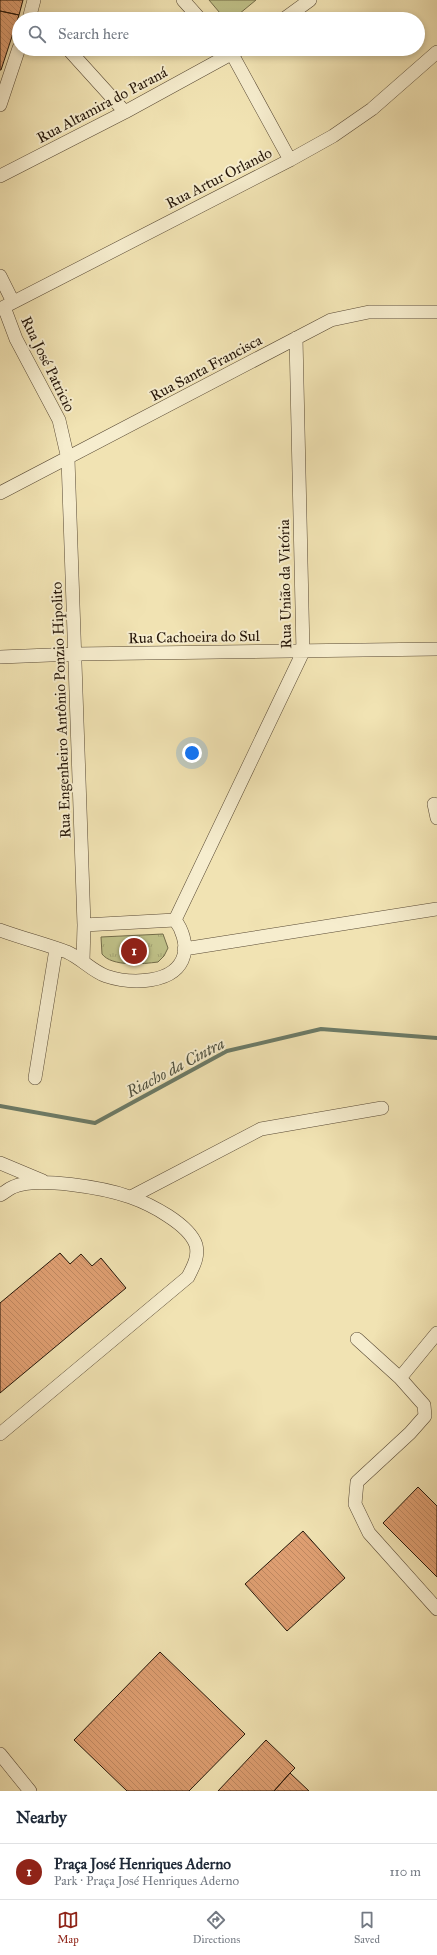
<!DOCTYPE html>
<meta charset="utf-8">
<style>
:root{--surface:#fff;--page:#f6f6f7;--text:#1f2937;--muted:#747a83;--line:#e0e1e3;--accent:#8f2418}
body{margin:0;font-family:"IM FELL Great Primer",serif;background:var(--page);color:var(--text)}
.you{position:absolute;left:192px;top:753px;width:14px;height:14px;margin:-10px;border:3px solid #fff;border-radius:50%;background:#1a73e8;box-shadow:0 0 0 6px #1a73e833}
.badge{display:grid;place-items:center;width:26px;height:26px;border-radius:50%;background:var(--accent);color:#fff;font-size:13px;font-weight:700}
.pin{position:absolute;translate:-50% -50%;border:2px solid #fff;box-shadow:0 1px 4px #0006}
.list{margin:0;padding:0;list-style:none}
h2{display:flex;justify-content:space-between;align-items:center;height:52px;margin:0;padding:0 16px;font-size:17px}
h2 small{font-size:13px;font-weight:400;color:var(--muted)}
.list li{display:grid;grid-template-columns:26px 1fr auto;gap:12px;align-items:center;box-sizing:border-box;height:56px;padding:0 16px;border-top:1px solid var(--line)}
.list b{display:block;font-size:15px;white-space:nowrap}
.list p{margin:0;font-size:13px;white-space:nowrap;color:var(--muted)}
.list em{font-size:13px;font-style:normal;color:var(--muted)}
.icon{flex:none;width:22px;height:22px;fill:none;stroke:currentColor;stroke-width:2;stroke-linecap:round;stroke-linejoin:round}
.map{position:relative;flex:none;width:437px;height:1791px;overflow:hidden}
.search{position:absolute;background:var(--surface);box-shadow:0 2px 6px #0003;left:12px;right:12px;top:12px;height:44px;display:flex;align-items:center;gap:10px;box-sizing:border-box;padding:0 14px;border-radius:22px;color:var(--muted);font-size:15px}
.sheet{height:108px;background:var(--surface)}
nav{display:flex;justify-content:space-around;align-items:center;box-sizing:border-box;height:56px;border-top:1px solid var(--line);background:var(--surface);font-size:11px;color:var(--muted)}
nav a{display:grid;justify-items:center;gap:2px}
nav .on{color:var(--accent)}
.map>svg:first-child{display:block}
.grass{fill:url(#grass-tufts);stroke:#726c49}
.pitch{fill:#c0c289;stroke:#726c49}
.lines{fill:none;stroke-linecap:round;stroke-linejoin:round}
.stream{stroke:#6c7b67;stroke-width:4}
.building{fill:url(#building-back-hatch);stroke:#251609}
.minor-casing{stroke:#584934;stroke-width:14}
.minor{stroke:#f6edce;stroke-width:13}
.labels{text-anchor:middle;stroke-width:4;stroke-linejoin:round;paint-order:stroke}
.street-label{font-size:15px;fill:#251609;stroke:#f6edce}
.water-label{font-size:16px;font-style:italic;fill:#4f5140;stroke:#f6edce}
</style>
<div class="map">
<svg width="437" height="1791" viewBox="0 0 437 1791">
<defs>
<pattern id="grass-tufts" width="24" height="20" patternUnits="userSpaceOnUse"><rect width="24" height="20" fill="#c0c289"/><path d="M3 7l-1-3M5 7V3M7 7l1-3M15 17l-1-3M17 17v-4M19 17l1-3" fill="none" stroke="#a5a675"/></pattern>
<pattern id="building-back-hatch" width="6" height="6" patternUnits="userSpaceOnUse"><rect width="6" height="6" fill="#df9f72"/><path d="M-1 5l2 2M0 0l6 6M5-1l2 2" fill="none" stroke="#bf8861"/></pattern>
</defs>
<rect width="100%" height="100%" fill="#f1e3b3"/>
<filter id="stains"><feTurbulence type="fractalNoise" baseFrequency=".005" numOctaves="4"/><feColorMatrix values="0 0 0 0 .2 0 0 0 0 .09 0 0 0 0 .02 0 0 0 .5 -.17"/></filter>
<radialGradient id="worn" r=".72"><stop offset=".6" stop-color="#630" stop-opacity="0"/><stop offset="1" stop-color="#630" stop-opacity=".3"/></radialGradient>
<path class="grass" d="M163,934L168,948L164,956L158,962C143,964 112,967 102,954L101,937Z"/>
<path class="pitch" d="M209,0H256L233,19H225Z"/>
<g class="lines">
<path class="stream" d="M0,1106L95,1123L227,1051L321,1029L437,1038"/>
</g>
<path class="building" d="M0,0H23L19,15L0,11Z
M0,11L19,15L1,70H0Z
M60,1253L70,1264L81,1254L92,1266L101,1258L126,1288L0,1393V1303Z
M418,1487L437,1506V1577L383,1523Z
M303,1531L345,1578L287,1631L245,1584Z
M160,1652L245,1734L189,1791H127L74,1740Z
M266,1740L295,1768L290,1773L274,1791H218Z
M290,1773L309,1791H274Z"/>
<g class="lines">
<defs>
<path id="minor" d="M183,0L200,19
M29,19L34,0
M284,19L310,0
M68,49L125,112
M227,49L232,54L290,160
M0,105L19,48
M0,176L125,112L240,49
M0,276L13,302
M4,307L16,339L59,420L68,459L84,925L83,961
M0,309L290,160L333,136L372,109L437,52
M0,493L331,320L369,312H437
M0,657L75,654L437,649
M434,804L437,818
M175,920L303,652L296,338
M0,930C22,938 45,944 67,952C81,958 92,971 106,976C130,984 176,985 184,955C187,944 182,929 175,920L84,925
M184,949L437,909
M35,1078L56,949
M0,1163L43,1181
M0,1195C4,1193 8,1189 13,1187C37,1176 105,1188 130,1197C150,1204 189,1224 196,1245C199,1257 193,1267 188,1277L0,1434
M131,1197L261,1129L382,1108
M437,1333L400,1378L424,1405L425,1416L410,1433L357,1482L355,1504L369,1533L437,1609
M357,1339L400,1378
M0,1754L30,1791"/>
</defs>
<use href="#minor" class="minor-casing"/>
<use href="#minor" class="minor"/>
</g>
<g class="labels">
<g class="street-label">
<text transform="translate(102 105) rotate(-28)" y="5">Rua Altamira do Paraná</text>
<text transform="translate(219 178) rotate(-27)" y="5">Rua Artur Orlando</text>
<text transform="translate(48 364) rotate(64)" y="5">Rua José Patricio</text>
<text transform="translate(206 368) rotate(-28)" y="5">Rua Santa Francisca</text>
<text transform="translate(285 584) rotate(-91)" y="5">Rua União da Vitória</text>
<text transform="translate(194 637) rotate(-1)" y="5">Rua Cachoeira do Sul</text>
<text transform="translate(61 710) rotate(-92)" y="5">Rua Engenheiro Antônio Ponzio Hipolito</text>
</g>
<g class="water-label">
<text transform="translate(175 1067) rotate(-28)" y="6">Riacho da Cintra</text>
</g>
</g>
<rect width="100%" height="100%" filter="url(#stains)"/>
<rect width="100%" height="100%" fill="url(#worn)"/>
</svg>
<div class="you"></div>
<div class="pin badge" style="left:134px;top:951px">1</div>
<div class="search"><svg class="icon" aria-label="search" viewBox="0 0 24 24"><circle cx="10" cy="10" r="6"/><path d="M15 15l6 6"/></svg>Search here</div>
</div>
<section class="sheet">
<h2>Nearby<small></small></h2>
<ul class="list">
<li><span class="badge">1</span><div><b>Praça José Henriques Aderno</b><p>Park · Praça José Henriques Aderno</p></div><em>110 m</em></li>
</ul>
</section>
<nav>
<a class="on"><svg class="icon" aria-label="map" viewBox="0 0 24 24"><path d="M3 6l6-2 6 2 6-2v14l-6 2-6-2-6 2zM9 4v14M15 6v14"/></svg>Map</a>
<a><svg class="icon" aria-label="directions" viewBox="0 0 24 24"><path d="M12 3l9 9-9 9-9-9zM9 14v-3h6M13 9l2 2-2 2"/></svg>Directions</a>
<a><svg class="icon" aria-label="saved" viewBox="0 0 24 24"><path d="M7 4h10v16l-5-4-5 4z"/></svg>Saved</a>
</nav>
